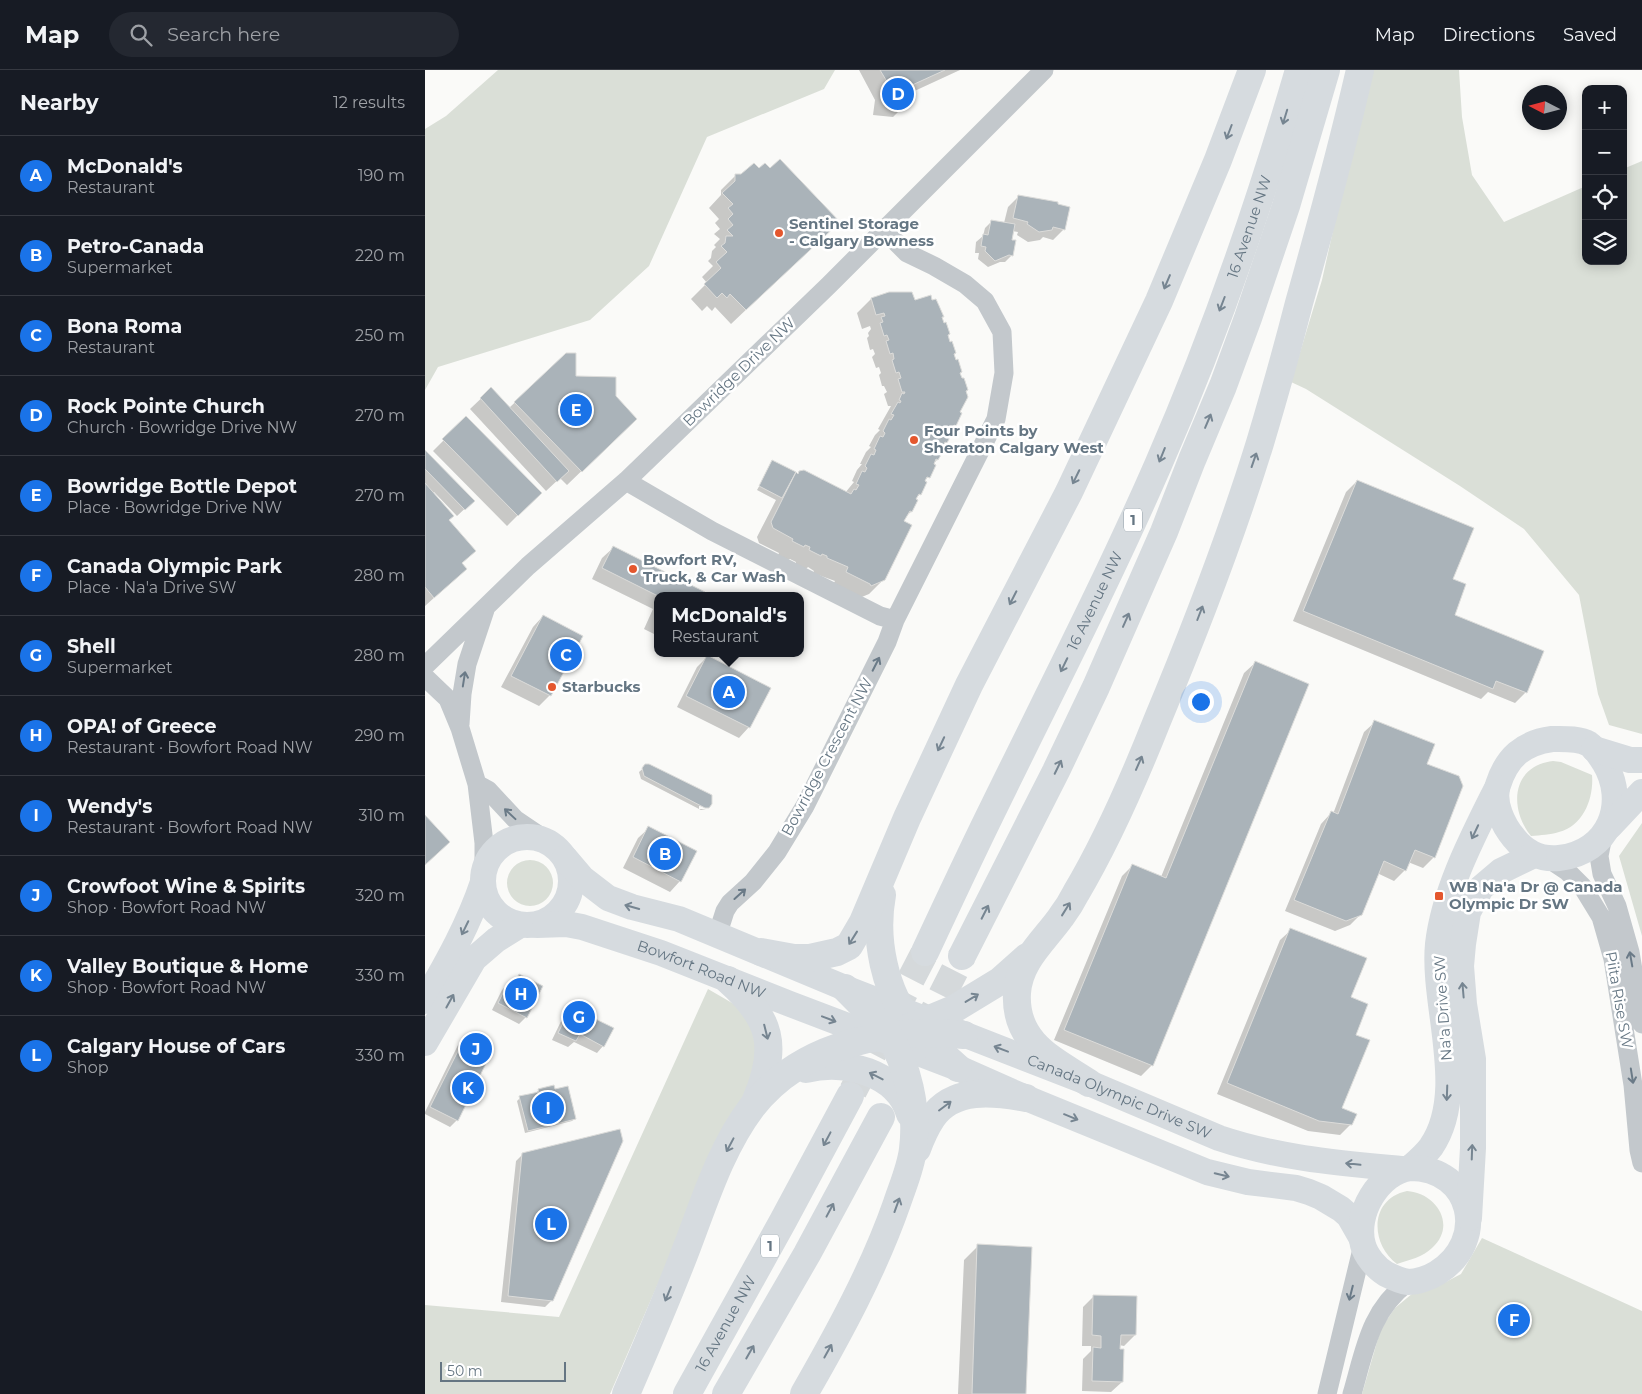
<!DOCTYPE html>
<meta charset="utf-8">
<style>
:root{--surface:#171b24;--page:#242831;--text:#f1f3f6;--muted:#9ea1a6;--line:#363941;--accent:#1a73e8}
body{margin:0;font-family:Montserrat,sans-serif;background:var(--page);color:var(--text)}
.controls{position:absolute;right:15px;top:15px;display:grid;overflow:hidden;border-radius:10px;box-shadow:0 2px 12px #0003}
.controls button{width:45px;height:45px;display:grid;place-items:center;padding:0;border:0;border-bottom:1px solid var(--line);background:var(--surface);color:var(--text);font:25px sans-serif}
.compass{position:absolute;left:1097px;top:15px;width:45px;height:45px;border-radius:50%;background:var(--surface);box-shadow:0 2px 12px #0003;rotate:276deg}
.scale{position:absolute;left:15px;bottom:12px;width:126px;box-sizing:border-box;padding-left:5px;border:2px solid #657683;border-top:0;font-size:14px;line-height:18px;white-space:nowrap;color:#657683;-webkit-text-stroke:4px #fff;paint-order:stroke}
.you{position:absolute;left:775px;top:631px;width:18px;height:18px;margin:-12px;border:4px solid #fff;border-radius:50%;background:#1a73e8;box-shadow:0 0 0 8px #1a73e833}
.badge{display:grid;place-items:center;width:32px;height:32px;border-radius:50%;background:var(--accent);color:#fff;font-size:16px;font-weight:700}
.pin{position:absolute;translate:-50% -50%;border:2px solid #fff;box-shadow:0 1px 5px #0006}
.popup{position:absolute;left:229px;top:522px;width:150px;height:65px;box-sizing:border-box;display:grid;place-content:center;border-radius:10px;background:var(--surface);filter:drop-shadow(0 1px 4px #0005);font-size:16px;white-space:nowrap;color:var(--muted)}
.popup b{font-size:19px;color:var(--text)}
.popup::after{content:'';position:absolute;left:50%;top:100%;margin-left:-10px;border:10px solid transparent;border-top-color:var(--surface)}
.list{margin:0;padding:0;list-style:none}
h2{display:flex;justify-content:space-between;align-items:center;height:65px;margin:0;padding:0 20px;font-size:21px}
h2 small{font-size:16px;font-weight:400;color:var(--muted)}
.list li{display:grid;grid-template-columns:32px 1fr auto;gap:15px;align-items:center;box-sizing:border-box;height:80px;padding:0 20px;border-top:1px solid var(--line)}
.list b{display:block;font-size:19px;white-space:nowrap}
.list p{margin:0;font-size:16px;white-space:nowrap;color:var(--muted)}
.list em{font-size:16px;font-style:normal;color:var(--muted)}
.icon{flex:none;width:28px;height:28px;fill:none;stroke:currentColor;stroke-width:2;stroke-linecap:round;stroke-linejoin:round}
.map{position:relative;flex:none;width:1217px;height:1324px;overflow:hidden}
header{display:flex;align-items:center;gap:30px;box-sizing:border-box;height:70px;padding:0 25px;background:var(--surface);border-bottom:1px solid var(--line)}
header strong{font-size:24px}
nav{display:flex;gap:28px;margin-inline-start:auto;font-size:18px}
.search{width:350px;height:45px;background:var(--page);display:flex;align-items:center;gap:12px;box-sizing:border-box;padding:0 18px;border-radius:28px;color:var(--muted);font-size:19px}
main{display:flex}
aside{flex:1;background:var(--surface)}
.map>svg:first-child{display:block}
.green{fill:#dadfd7}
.shadow{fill:#0003}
.building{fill:#aab3b9;stroke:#dcdcda}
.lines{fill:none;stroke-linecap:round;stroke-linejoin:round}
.highway-tunnel{stroke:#d5d9db;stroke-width:28;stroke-dasharray:28 14;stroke-linecap:butt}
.street{stroke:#c3c8cc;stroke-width:19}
.secondary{stroke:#d6dbdf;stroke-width:26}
.highway{stroke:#d6dbdf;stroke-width:28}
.oneway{stroke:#768591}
.oneway2{stroke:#6a7a87}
.poi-dot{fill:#e4572e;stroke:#fff;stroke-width:2}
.labels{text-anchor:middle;stroke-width:5;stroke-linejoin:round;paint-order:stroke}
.shield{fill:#fff;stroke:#939fa8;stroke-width:1}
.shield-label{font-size:14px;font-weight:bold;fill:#657683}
.poi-label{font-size:15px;font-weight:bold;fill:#657683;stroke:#fff;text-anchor:start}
.street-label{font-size:15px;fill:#657683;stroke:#fff}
</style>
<header>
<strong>Map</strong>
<div class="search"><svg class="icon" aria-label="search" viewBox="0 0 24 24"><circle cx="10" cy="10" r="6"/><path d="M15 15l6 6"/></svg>Search here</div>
<nav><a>Map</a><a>Directions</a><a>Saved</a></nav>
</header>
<main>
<aside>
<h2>Nearby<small>12 results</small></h2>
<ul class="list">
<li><span class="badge">A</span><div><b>McDonald's</b><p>Restaurant</p></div><em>190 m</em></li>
<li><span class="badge">B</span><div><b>Petro-Canada</b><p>Supermarket</p></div><em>220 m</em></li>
<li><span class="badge">C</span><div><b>Bona Roma</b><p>Restaurant</p></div><em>250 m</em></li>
<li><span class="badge">D</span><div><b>Rock Pointe Church</b><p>Church · Bowridge Drive NW</p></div><em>270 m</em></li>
<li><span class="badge">E</span><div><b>Bowridge Bottle Depot</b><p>Place · Bowridge Drive NW</p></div><em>270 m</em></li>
<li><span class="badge">F</span><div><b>Canada Olympic Park</b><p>Place · Na'a Drive SW</p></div><em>280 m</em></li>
<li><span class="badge">G</span><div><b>Shell</b><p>Supermarket</p></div><em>280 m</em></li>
<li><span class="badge">H</span><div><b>OPA! of Greece</b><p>Restaurant · Bowfort Road NW</p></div><em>290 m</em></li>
<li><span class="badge">I</span><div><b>Wendy's</b><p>Restaurant · Bowfort Road NW</p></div><em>310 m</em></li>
<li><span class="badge">J</span><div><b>Crowfoot Wine &amp; Spirits</b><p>Shop · Bowfort Road NW</p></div><em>320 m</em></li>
<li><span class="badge">K</span><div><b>Valley Boutique &amp; Home</b><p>Shop · Bowfort Road NW</p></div><em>330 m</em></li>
<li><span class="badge">L</span><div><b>Calgary House of Cars</b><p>Shop</p></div><em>330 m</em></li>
</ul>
</aside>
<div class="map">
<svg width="1217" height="1324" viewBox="0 0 1217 1324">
<rect width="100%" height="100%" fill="#fafaf8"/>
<path class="green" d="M73,0H410L399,19L282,67L224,196L165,250L13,297L0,320V59L21,46Z
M944,0H1034L1037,47L1047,105L1079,152L1161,116V191H1198V99L1217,91V664L1184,655L1173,624L1154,525L1099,459L1035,416L881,319L866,312L897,210Z
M1128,691L1136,692L1167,705C1169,727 1159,756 1134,762C1125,765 1116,765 1106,766C1084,739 1086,696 1128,691Z
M1217,753V866L1194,786Z
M82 813a23 23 0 1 1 46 0a23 23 0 1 1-46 0Z
M283,919L314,937L330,957L333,1008L278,1110L185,1324H0V1235L134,1247Z
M982,1121C1012,1123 1032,1156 1007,1178C998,1187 984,1190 972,1194C945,1174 944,1129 982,1121Z
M1057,1168L1217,1241V1324H937L956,1258L970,1238L988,1223L1015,1215L1036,1204Z"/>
<path class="shadow" d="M434,0H535L483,24L482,33L468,47L448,45L450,30Z
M310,106L399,166L306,254L290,237L287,241L282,236L277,241L266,229L282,213L277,207L288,196L283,191L286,188L287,181L291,177L289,175L295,169L289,164L295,159L290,153L294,149L284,138L296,125V120Z
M594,126L639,159L628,170L618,167L615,170L603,172L592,165L593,162L587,161L585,172H590L587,185L580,192H575L563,197L553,189L554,183H550L551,172L558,166L560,158L567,151L579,153L583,137Z
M446,229L506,232L514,235L522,266L530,283L528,285L540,321L530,355L524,360L521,372L516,377L512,390L507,395L503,407L498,412L495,424L489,430L491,431L486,442L480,447L459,509L444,524L432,529L407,516L410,511L388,503L389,501L383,497L381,499L371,494V492L365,489L363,490L353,485L354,483L334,473L332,467L351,430L332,420L348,392L373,405L420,423L429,412L427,411L432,400L437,394H435L441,382L446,377L444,376L450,365L455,360L453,359L466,336H463L459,324L462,322L459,316H457L454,305L456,303L454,297L451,298L447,287L450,284L448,279L445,280L442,268L444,266L443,263L446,259L445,256L437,259L432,243Z
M141,284L149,307L196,363L142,415L135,408L121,421L45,339L66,319L84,338Z
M41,348L115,423L82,456L8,381Z
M0,382L48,431L32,446L9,422L7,423L36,494L41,499L0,536Z
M932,411L1028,545L1117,582L1100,623L1090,633L1063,622L1056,629L868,551L921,422Z
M188,478L233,526V566L219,559L228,539L167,509L177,488Z
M118,546L125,625L114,636L76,617L108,557Z
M282,587L324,657L314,668L252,637L272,597Z
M830,593L727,995L716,1006L629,970L697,806L708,795L736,807L819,603Z
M950,652L1001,695L1009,787L998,798L983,792L980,800L969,811L952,803L936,844L925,855L910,861L860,841L896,754L906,743L908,744L939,662Z
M221,696L284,737L274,736V739H281L276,740L216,709L214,702Z
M224,758L255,811L245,822L198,798L213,768Z
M866,860L925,928L930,965L915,1038L926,1054L915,1065L883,1061L792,1024L855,870Z
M95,905L101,947L94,954L67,940L77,920L84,913L87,914Z
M146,938L178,976L172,983L149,972L143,977L127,970L139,945Z
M40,968L32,1050L25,1057L0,1044V1042L33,975Z
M114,1020L150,1048L147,1051L100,1063L92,1031L95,1028L110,1024Z
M98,1084L127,1230L120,1237L76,1232L91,1091Z
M553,1176L600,1324H533L539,1190Z
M669,1226L710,1265L699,1276L694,1275L697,1312L686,1322L657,1321L658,1289L666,1281V1276H657L658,1237Z"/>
<path class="building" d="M455,0H520L485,16L483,34L462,31L464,15Z
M355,89L415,152L321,240L305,224L302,228L297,223L292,228L279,214L296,198L291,192L302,182L296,176L300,173L301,166H308L302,160L308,155L303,149L308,144L303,138L308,134L297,123L310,111V104H316L329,93L334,98L340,93L345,98Z
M593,125L633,132V134L645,137L640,160L628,157L627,160L614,162L602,154L603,152L588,148Z
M566,150L590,154L587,170H591L588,186L584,185L570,191L560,181L561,177L556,176L558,164L563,165Z
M464,222H487L490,230L506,225L507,230L511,229L519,247H517L519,253L521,252L525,264L523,265L525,272L527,271L531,283L529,284L531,290L533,289L537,302L535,303L537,308H539L543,320L541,321L543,327L535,342L537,343L531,356L529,355L526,360L528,361L522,373L520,372L518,377L520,378L513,390L511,389L509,394L511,395L505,408L502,407L500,411L502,412L496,425L494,424L491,429L493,430L487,442L485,441L479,451L487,455L460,510L446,516L445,514L421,502L423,497L402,488V486L397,484L396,486L384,480L385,477L380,475L379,477L367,471L368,469L348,458L346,452L371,402L373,404L374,401L379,400L426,424L429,419L431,420L434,415L431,414L437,401L440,402L442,398L440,396L446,384L449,385L451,380L449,379L455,366L458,367L460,363L458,361L464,349L466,350L469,345L466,344L473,332L475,333L476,331L474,330L477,323L479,324L480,322H477L473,309L476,308L474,302L471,303L467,290L469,289L468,283L465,284L461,271L464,270L462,265L459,266L455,253L458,252L456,247L460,246L459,243L451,245L446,228Z
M141,283H151V306L191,307V326L212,349L157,402L89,332Z
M66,317L144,401L132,412L55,328Z
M41,346L117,423L93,446L17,369Z
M0,380L50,431L40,440L0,399Z
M347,390L371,402L357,428L334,416Z
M932,410L1049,458L1028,509L1041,514L1030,545L1119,581L1102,623L1071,611L1068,619L878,541Z
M0,413L29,446L24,450L51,481L37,493L42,499L9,528L0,517Z
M188,476L280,522L278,526H233L177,498Z
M118,545L158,566L126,626L86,606Z
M282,585L346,618L325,658L261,626Z
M830,591L884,614L728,996L639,960L707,794L741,808Z
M949,650L1010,674L1002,694L1034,706L1038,716L1010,788L990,780L981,801L959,791L937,845L921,851L869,830L906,741L913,744Z
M220,694H224L287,725V734L284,738H280L219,706L217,698Z
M0,745L25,772L0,795Z
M223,756L272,781L256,812L208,787Z
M865,858L942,888L926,927L943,934L931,965L945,970L917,1038L932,1044L927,1055L894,1051L802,1013Z
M94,904L118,916L102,948L73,933L84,911L89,914Z
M146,937L189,958L179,977L155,964L151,971L133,963Z
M40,967L67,981L33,1051L5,1037Z
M129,1015L130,1019L143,1016L151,1049L103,1061L94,1026L114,1022L113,1019Z
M195,1059L198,1071L128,1231L83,1226L97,1083Z
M552,1174L607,1177L601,1324H547Z
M668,1225L712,1226L711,1265H696L695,1279H699L698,1312L667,1311L668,1277L676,1278V1266L667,1265Z"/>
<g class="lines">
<path class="highway-tunnel" d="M498,963L537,886
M428,1021L500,882"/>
<path class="street" d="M201,411L287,461L455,546L470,550
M0,596L103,496L201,411L404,215L619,0
M0,607L23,629L35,658L52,714L59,773V800
M35,654L37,624L42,594L60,540
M52,714L63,720L90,749L121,770
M1178,766L1174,786L1177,804L1192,836L1205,882L1217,954
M1124,789L1142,801L1157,816L1176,847L1188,889L1208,1015L1214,1080L1217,1093
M292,866L300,841L305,833L328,812L352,782L380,736L462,572L470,550L571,349L579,303L577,262L560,231L540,214L509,196L482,183L459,160
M902,1324L938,1175
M927,1324C940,1280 944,1242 983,1212"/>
<g class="secondary">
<path d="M1127,669C1138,669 1154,668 1164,674C1170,678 1175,686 1179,692C1204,733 1184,783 1134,788C1116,790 1100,782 1089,768C1078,755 1067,732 1073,715C1082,687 1098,673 1127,669Z"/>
<path d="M1169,679L1205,690H1217"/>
<path d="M1185,756L1217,722"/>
<circle cx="102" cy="811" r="44"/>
<path id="s1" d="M140,788L157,808L183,828L207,837L254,849L420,918L664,1013L794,1068C853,1088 914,1093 976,1099"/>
<path id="s2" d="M112,855L141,854L157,857L236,883L365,934L533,998L601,1028L782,1102L823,1112L871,1118L884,1122L896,1127L916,1139L924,1146L936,1167"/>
<path d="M0,931C22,893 44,854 58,812"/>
<path d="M0,973L49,889L71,870L95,855"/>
<path d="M985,1098C993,1091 1000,1085 1006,1077C1044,1022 1007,936 1013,874C1019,821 1048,766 1072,718"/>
<path d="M985,1098C1048,1098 1064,1171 1012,1203C1004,1208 992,1212 983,1212C975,1211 967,1207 961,1204C951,1198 941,1186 938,1175C929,1144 954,1102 985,1098Z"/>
<path d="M1044,1148L1048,1078V989L1039,934L1036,896L1038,874L1043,842L1056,818L1076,801L1109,785"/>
</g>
<g class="highway">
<path d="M457,825C449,868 459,922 488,956C501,971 518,984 533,998"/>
<path d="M336,882L369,888H385L412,882L424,876L438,852L482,748L544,615L644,422L734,231L793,90L827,0"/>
<path id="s3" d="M500,882C521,837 542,792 564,747C621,630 681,514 733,395C789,267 835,134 874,0"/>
<path d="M537,886L631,701L671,617L739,462L767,390L798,316L823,248L861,136L901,0"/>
<path d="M303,910C346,948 354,976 331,1030"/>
<path d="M483,958L529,939L575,911L602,887"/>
<path d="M381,999C419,989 473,1002 485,1044"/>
<path d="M664,1013C629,990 589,973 592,923C594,891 619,871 636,847C642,839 647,831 651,823C683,769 709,709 732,651C770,560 806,467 835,373C849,326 862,280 874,233C896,155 917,78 935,0"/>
<path d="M492,1079C496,1068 501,1057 507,1048C528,1017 569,1022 601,1028"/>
<path d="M201,1324C222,1275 243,1227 262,1177C280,1130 296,1078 327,1037C377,973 463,957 539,965"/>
<path id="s4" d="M262,1324L358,1151L425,1026"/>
<path d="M301,1324L382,1184L456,1047"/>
<path d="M379,1324C414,1263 449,1199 472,1133C478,1115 486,1097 488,1079C493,1039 483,995 462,962C459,957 453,952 449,948C440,938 430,928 420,918"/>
</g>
</g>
<defs><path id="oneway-shaft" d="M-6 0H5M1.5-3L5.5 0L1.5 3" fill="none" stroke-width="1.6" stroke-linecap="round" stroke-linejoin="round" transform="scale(1.25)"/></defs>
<g class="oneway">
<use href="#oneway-shaft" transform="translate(860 47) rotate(107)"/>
<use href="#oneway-shaft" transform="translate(804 62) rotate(111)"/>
<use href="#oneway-shaft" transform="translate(742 212) rotate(113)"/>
<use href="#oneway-shaft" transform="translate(797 234) rotate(111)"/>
<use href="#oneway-shaft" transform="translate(783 351) rotate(-67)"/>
<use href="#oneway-shaft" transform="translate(737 385) rotate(112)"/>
<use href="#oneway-shaft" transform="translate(829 390) rotate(-71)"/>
<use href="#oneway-shaft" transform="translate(651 407) rotate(116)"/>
<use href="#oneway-shaft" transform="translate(588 528) rotate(117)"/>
<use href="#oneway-shaft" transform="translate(775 543) rotate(-69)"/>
<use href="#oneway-shaft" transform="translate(701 550) rotate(-66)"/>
<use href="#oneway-shaft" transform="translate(639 595) rotate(116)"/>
<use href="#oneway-shaft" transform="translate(516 674) rotate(115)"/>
<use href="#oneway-shaft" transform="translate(714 693) rotate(-66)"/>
<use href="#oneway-shaft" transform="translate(633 697) rotate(-64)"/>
<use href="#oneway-shaft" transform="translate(1050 762) rotate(115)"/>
<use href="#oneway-shaft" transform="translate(207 837) rotate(-164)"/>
<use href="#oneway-shaft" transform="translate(641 839) rotate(-58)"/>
<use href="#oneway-shaft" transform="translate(560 842) rotate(-63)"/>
<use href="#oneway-shaft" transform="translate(40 858) rotate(116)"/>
<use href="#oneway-shaft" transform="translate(428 868) rotate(122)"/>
<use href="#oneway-shaft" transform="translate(1038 920) rotate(-95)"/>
<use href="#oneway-shaft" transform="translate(547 928) rotate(-31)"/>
<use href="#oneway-shaft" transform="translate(25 931) rotate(-61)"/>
<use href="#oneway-shaft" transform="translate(404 949) rotate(21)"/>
<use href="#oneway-shaft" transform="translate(341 962) rotate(76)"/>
<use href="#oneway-shaft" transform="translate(576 979) rotate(-159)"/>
<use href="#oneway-shaft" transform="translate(451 1006) rotate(-153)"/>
<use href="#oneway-shaft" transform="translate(1022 1023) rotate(92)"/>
<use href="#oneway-shaft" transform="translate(520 1036) rotate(-37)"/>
<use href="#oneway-shaft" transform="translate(646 1047) rotate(22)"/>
<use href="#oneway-shaft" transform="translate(402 1069) rotate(118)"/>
<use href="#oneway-shaft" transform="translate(305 1075) rotate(118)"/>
<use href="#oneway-shaft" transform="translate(1047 1082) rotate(-88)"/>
<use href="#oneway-shaft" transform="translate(928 1094) rotate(-174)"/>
<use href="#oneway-shaft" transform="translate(797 1105) rotate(14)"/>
<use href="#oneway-shaft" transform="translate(472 1135) rotate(-70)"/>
<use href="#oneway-shaft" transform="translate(405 1140) rotate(-62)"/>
<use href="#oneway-shaft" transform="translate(243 1224) rotate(112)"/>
<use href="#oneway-shaft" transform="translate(403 1281) rotate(-61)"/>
<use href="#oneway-shaft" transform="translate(325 1282) rotate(-60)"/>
</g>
<g class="oneway2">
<use href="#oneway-shaft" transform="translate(451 594) rotate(-63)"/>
<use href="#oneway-shaft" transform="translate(39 609) rotate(-81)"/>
<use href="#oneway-shaft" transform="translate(85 744) rotate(-137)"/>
<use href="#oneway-shaft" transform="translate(315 824) rotate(-42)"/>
<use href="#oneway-shaft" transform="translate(1206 889) rotate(-100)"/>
<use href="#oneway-shaft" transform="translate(1207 1006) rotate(81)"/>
<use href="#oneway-shaft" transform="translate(926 1223) rotate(104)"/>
</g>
<g class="poi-dot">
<circle cx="354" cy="163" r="5"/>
<circle cx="489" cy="370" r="5"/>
<circle cx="208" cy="499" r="5"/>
<circle cx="127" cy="617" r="5"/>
<rect x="1009" y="821" width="10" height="10" rx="2.5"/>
</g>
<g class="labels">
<g class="shield">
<rect x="699" y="438.5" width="18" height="23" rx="4"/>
<rect x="336" y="1164.5" width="18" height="23" rx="4"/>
</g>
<g class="shield-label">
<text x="708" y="455">1</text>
<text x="345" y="1181">1</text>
</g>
<g class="poi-label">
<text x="364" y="159">Sentinel Storage<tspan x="364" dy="17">- Calgary Bowness</tspan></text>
<text x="499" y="366">Four Points by<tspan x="499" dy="17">Sheraton Calgary West</tspan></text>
<text x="218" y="495">Bowfort RV,<tspan x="218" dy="17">Truck, &amp; Car Wash</tspan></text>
<text x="137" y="622">Starbucks</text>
<text x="1024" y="822">WB Na'a Dr @ Canada<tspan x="1024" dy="17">Olympic Dr SW</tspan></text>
</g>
<g class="street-label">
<text dy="5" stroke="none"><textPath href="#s3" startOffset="795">16 Avenue NW</textPath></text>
<text transform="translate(314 302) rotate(-44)" y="5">Bowridge Drive NW</text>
<text dy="5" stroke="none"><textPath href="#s3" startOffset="390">16 Avenue NW</textPath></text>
<text transform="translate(402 687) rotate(-62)" y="5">Bowridge Crescent NW</text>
<text dy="5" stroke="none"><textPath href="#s2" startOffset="172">Bowfort Road NW</textPath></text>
<text transform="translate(1194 930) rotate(80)" y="5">Piita Rise SW</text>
<text transform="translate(1018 938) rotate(-94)" y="5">Na'a Drive SW</text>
<text dy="5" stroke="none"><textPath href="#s1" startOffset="608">Canada Olympic Drive SW</textPath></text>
<text dy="5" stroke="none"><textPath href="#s4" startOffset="80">16 Avenue NW</textPath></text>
</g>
</g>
</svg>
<div class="controls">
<button>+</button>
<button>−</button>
<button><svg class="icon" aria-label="locate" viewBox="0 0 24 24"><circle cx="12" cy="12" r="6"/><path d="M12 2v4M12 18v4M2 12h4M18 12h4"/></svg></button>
<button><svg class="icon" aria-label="layers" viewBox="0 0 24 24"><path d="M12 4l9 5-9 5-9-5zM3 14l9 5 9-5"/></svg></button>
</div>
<svg class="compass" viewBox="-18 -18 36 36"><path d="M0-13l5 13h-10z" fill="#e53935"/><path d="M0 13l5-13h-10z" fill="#9ea1a6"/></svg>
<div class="scale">50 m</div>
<div class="you"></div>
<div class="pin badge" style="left:304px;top:622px">A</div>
<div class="popup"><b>McDonald's</b>Restaurant</div>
<div class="pin badge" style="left:240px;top:784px">B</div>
<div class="pin badge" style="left:141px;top:585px">C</div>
<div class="pin badge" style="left:473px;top:24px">D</div>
<div class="pin badge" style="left:151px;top:340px">E</div>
<div class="pin badge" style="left:1089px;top:1250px">F</div>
<div class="pin badge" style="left:154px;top:947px">G</div>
<div class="pin badge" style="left:96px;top:924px">H</div>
<div class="pin badge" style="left:123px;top:1038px">I</div>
<div class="pin badge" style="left:51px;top:979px">J</div>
<div class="pin badge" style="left:43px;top:1018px">K</div>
<div class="pin badge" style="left:126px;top:1154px">L</div>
</div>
</main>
